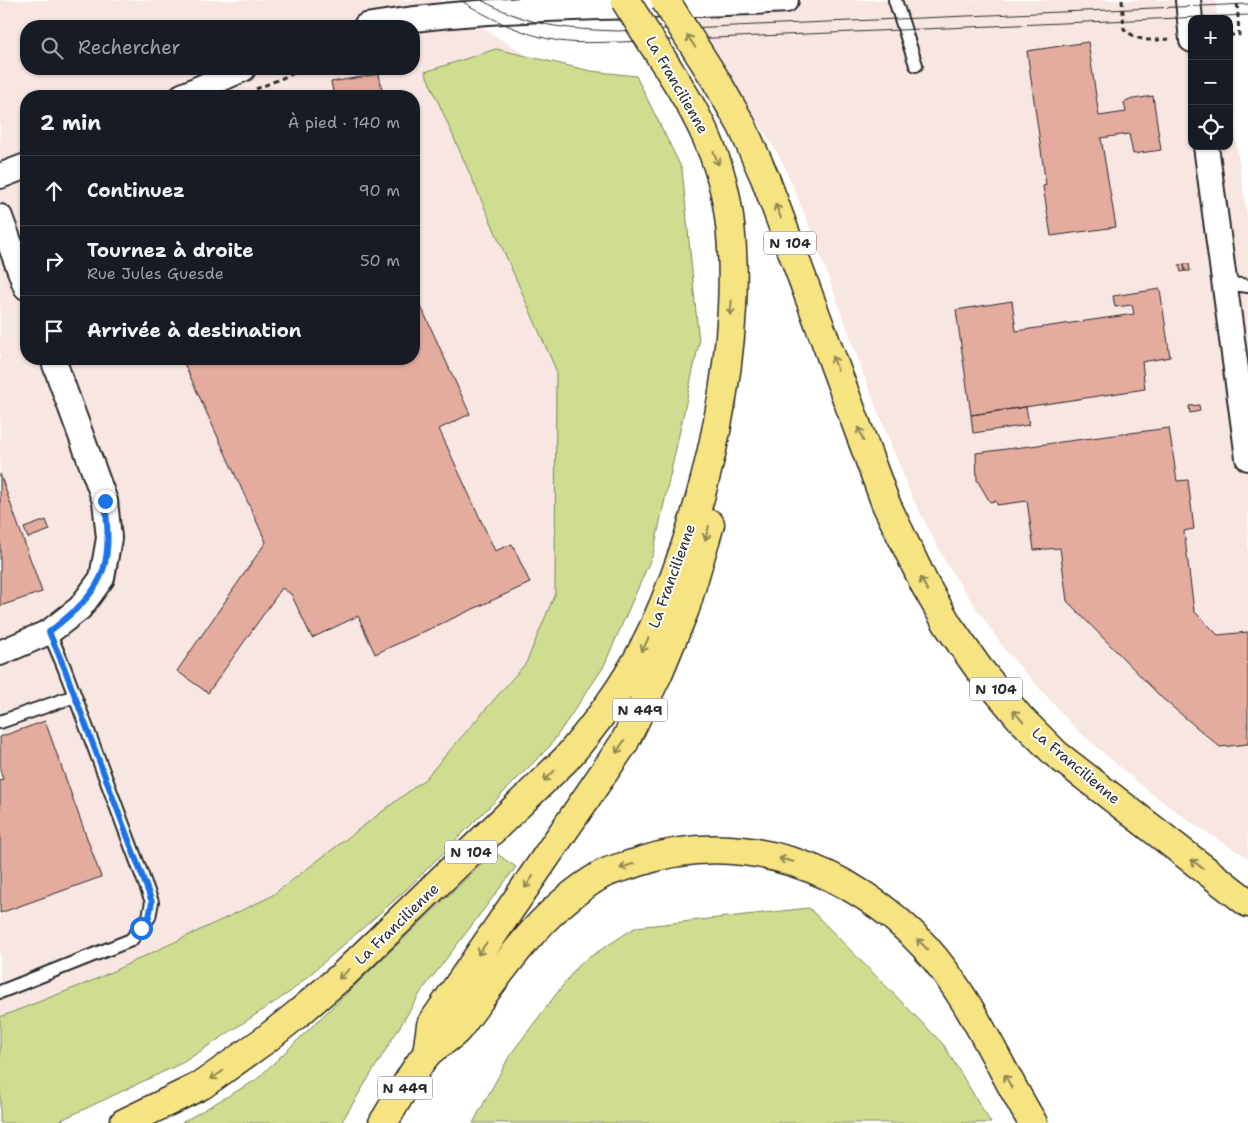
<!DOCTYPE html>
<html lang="fr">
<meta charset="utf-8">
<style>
:root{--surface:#171b24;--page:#20242c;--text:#f1f3f6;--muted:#9ea1a6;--line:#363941}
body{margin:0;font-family:"Shantell Sans",sans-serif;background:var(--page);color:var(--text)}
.controls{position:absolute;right:15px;top:15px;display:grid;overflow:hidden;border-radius:10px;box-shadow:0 1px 4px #0004}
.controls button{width:45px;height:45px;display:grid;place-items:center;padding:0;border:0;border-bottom:1px solid var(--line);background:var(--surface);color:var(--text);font:25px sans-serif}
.stop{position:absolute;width:15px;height:15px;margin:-11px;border:4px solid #1a73e8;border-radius:50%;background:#fff}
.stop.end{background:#1a73e8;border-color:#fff;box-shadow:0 1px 5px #0008}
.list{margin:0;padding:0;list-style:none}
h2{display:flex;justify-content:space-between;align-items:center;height:65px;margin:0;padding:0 20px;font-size:21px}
h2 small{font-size:16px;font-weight:400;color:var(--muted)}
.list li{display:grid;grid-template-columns:32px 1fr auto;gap:15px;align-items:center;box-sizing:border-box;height:70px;padding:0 20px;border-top:1px solid var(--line)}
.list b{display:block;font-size:19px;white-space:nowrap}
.list p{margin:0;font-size:16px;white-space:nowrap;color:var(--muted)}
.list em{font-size:16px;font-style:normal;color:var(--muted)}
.icon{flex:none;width:28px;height:28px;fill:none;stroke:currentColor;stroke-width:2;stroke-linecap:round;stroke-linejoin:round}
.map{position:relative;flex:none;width:1248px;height:1123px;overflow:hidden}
.search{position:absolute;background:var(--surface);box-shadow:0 1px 4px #0004;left:20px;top:20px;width:400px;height:55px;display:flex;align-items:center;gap:12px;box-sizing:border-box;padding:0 18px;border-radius:20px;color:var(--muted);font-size:19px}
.panel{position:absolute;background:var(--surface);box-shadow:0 1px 4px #0004;left:20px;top:90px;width:400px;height:275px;border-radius:20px}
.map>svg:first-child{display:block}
.built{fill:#f7e6e2;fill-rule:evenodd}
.green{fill:#cfdd90;stroke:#7d845e}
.building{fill:#e4ab9f;stroke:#2b2b2b}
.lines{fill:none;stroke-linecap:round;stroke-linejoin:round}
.lane-casing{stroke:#2b2b2b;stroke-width:16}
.street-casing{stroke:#2b2b2b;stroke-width:28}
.highway-casing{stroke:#2b2b2b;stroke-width:31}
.path{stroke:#2b2b2b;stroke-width:3;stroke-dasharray:5 4;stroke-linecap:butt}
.lane{stroke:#fff;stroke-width:12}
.street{stroke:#fff;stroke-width:24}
.highway{stroke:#f6e381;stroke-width:28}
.tram{stroke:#2b2b2b;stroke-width:1}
.highway-bridge-casing{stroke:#2b2b2b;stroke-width:31;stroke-linecap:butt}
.highway-bridge{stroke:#f6e381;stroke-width:28}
.oneway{stroke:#908756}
.route{stroke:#1a73e8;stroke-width:6}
.labels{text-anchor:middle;stroke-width:4;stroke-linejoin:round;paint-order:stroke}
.shield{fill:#fff;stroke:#6b6b6b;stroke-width:1}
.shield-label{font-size:14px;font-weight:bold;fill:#2b2b2b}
.street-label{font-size:15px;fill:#2b2b2b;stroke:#fff}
</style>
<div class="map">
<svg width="1248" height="1123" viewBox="0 0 1248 1123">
<rect width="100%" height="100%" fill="#fff"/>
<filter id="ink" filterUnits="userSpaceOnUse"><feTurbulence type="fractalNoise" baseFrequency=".02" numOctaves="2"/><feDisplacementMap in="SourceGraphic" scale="10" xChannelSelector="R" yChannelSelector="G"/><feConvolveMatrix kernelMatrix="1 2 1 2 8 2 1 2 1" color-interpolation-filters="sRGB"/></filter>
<g filter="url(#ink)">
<path class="built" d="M0,0H439L665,142L568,696L0,1111ZM26,26H414V69H26ZM26,96H414V359H26Z
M685,0H1215L1218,19H1192V146H1229V94L1248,222V858L1195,825L1148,791L1077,730L1005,650L947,565L912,497L869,389L812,232L782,161Z"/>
<path class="green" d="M496,49L591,71L636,76L682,169L699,343L653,554L603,668L550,746L406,890L290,992L184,1062L55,1123H0V1017L92,981L270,897L425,779L526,663L555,594L556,370L425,72Z
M494,852L516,867L421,992L341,1123H181L256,1080Z
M809,908L943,1044L991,1123H473L510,1055L579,964L636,927Z"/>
<path class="building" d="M1088,42L1099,116L1126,112L1124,103L1127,100L1153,96L1161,150L1133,154L1129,134L1101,138L1116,227L1051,236L1043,186L1046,185L1027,51Z
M379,74L383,96H334L331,82Z
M1184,264H1189L1190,271H1185Z
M1184,264L1185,271L1181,272L1179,265Z
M1160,289L1170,357L1142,362L1145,389L971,415L956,310L1012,301L1016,331L1134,314L1132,305L1115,307L1113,296Z
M414,291L470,414L439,429L495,551L512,544L530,583L375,654L358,616L312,638L291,594L282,588L208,693L177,671L266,542L182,359H414Z
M1199,405L1200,411L1190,413L1189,406Z
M1026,407L1029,425L973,433L971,415Z
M1169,428L1177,481L1188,480L1194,529L1184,531L1194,611L1218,635L1248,632V744L1220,747L1163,699L1067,601L1060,548L1034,550L1027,501L997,505L996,501L990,502L977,480L976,453Z
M0,474L42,592L0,606Z
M46,520L50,530L28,538L24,528Z
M45,721L101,877L0,913V780L3,779L0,771V737Z"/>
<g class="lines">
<defs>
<path id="lane" d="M895,0L916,65
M1225,283L1248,286
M0,722L75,696
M0,992L131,940L149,917L152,902L64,667L49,632"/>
<path id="street" d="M1188,0L1192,40
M366,26C504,3 646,9 786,0
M182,96L243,69
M1206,146L1248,458
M0,176L26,166
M0,217L26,287
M0,653L49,632L80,608L102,578L109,538L105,501L53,359"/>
<path id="highway" d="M717,82L742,126L765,178L886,504L925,585L948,625L979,669L1020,718L1056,754L1248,903
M427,1053L431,1025L624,743L658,674L685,609L710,524
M124,1123L202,1085L265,1040L300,1012L343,975L566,759C595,725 621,691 642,651C703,533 751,330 726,198C718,156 700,120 678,84
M383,1123C397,1101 410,1075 426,1055C435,1044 449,1040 458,1029C500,973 538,912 601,875C612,869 627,866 639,862C741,827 854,869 925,947C971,998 997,1064 1033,1123"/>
</defs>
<use href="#lane" class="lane-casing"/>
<use href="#street" class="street-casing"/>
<use href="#highway" class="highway-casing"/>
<path class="path" d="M1122,0L1124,29C1140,43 1151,40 1170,39
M1229,35H1239L1237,0
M256,89L304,69"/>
<use href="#lane" class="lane"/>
<use href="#street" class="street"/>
<use href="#highway" class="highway"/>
<path class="tram" d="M460,0C490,19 523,35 559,41C579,44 601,42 621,42L1248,15
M481,0C530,26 562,29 617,31L1248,4"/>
<defs>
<path id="highway-bridge" d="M625,0L678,84
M665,0L717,82"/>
</defs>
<use href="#highway-bridge" class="highway-bridge-casing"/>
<use href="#highway-bridge" class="highway-bridge"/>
</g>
<defs><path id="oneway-shaft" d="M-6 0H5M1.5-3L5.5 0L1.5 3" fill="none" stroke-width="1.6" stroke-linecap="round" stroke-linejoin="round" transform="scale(1.25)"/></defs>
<g class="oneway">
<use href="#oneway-shaft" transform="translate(691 41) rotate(-123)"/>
<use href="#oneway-shaft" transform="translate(716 158) rotate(70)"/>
<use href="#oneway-shaft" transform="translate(778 211) rotate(-112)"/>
<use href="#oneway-shaft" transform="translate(731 308) rotate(95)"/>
<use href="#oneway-shaft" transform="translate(835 363) rotate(-110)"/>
<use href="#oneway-shaft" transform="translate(861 434) rotate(-109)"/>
<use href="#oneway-shaft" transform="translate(707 533) rotate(106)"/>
<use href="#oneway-shaft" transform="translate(924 584) rotate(-117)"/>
<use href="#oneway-shaft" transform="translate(645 645) rotate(116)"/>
<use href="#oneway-shaft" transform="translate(1018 716) rotate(-131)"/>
<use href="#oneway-shaft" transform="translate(620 747) rotate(123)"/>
<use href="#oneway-shaft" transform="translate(549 776) rotate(136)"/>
<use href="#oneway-shaft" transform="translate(786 860) rotate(-167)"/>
<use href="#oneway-shaft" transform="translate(1197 864) rotate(-142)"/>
<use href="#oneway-shaft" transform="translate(627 866) rotate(161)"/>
<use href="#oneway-shaft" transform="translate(529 882) rotate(124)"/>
<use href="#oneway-shaft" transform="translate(922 944) rotate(-135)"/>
<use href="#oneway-shaft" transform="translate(482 949) rotate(126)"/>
<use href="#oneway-shaft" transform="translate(344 974) rotate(138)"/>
<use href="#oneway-shaft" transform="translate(217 1075) rotate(146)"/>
<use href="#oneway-shaft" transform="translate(1008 1081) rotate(-118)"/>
</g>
</g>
<g class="lines" filter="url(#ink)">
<path class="route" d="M105,501C113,571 104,589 49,632L64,667L152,902L149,917L141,928"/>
</g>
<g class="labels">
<g class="shield">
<rect x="764" y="231.5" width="52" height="23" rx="4"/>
<rect x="970" y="677.5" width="52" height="23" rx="4"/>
<rect x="612.5" y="698.5" width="55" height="23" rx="4"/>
<rect x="445" y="840.5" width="52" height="23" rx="4"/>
<rect x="377.5" y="1076.5" width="55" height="23" rx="4"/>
</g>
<g class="shield-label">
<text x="790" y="248">N 104</text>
<text x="996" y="694">N 104</text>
<text x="640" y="715">N 449</text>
<text x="471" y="857">N 104</text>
<text x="405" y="1093">N 449</text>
</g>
<g class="street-label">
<text transform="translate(677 85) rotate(60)" y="5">La Francilienne</text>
<text transform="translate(672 576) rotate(-70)" y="5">La Francilienne</text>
<text transform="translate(1076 766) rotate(40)" y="5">La Francilienne</text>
<text transform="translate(397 924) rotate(-44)" y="5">La Francilienne</text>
</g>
</g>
</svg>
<div class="controls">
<button>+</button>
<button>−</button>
<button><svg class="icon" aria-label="locate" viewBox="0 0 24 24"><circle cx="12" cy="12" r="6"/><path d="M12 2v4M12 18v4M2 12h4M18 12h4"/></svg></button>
</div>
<div class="stop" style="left:141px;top:928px"></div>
<div class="stop end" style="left:105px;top:501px"></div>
<div class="search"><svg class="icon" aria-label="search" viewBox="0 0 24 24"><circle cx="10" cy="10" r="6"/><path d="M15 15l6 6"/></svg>Rechercher</div>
<section class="panel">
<h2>2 min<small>À pied · 140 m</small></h2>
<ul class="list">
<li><svg class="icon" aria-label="ahead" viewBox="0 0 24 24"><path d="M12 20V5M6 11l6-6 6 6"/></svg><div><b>Continuez</b></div><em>90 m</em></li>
<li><svg class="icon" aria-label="right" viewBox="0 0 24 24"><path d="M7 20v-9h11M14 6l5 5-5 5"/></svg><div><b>Tournez à droite</b><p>Rue Jules Guesde</p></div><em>50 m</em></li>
<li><svg class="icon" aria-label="arrive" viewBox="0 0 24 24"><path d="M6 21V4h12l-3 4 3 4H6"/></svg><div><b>Arrivée à destination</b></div></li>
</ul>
</section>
</div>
